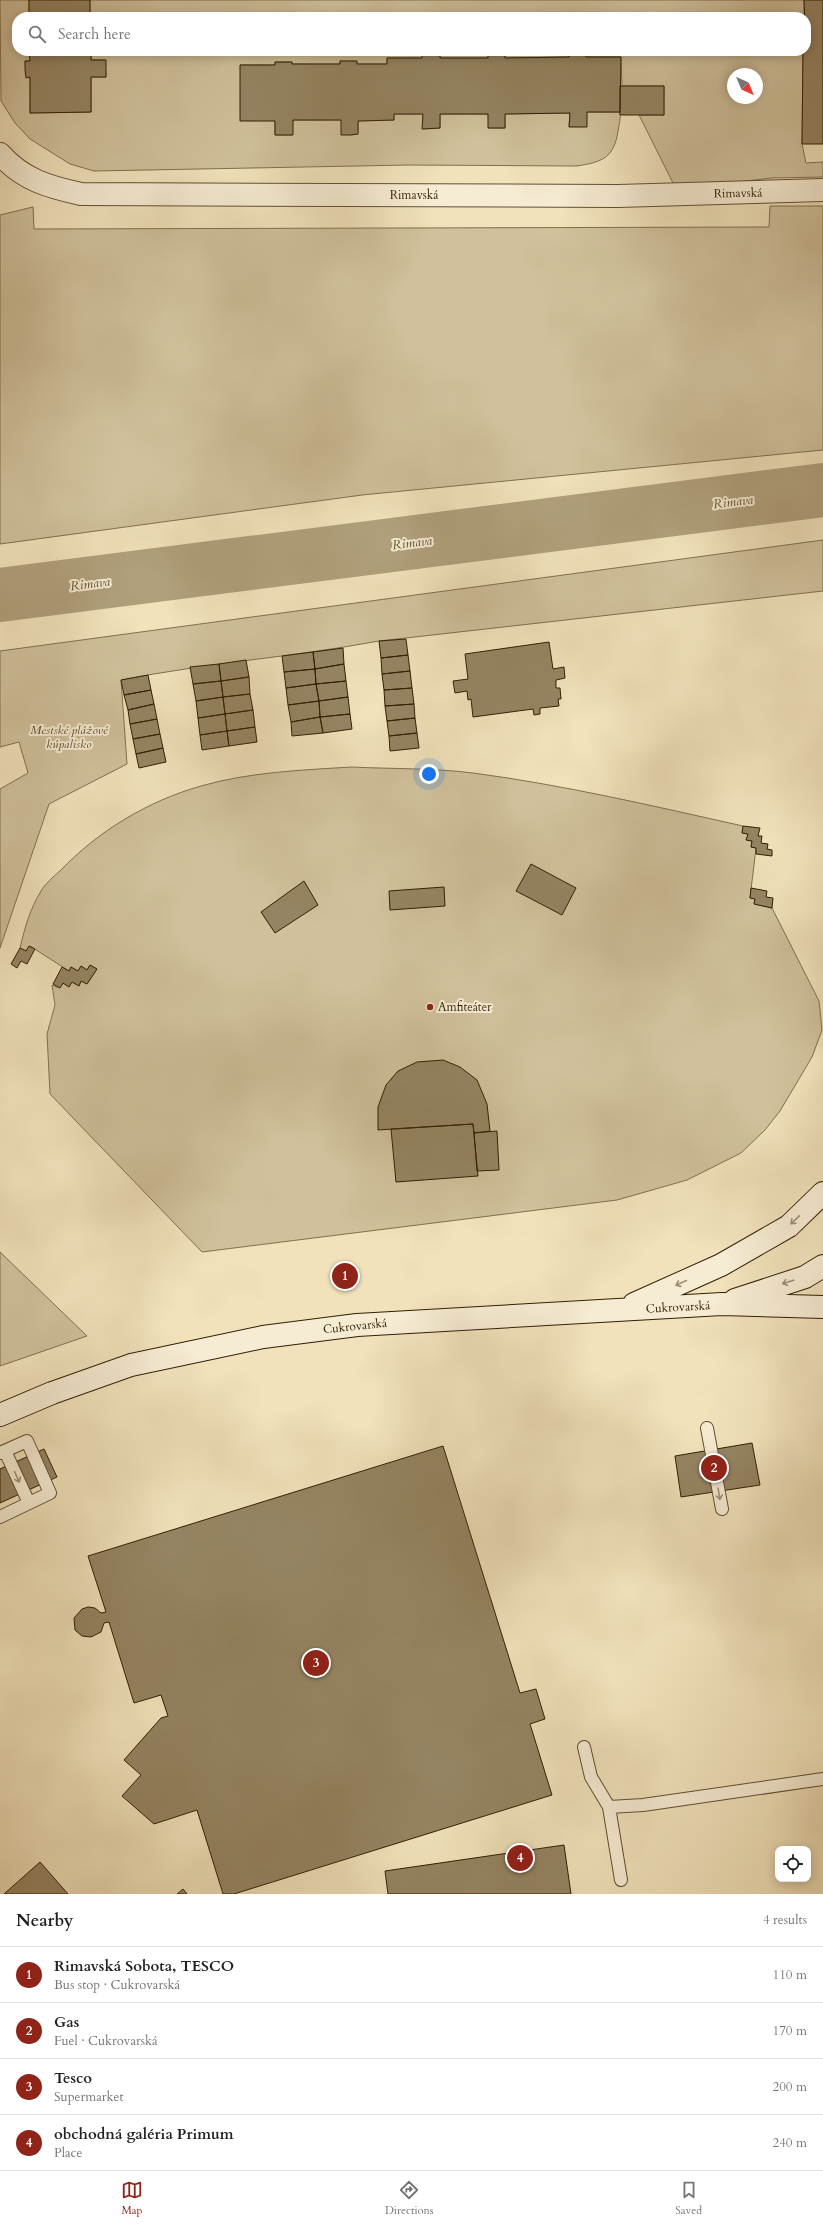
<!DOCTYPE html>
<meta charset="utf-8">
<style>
:root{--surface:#fff;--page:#f6f6f6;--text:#202124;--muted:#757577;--line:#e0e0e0;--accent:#8f2418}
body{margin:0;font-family:Cardo,serif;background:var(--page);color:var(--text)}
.controls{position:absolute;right:12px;bottom:12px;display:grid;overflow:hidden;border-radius:8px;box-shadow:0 2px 10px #0003}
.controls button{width:36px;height:36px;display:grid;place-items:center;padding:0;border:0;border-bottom:1px solid var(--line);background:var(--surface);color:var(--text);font:20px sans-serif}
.compass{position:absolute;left:727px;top:68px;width:36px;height:36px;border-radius:50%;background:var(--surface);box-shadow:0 2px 10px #0003;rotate:136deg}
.you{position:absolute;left:429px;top:774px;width:14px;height:14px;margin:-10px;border:3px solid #fff;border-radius:50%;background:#1a73e8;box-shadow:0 0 0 6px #1a73e833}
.badge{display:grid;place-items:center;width:26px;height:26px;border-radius:50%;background:var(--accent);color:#fff;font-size:13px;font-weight:700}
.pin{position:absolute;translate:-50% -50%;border:2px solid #fff;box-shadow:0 1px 4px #0006}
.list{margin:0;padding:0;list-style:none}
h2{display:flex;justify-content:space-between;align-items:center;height:52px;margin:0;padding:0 16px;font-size:17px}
h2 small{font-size:13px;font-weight:400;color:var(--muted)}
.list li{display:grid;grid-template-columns:26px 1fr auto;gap:12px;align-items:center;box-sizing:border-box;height:56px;padding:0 16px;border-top:1px solid var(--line)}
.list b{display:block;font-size:15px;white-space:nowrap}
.list p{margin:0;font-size:13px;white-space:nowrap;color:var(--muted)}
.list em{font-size:13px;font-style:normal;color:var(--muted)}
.icon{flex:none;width:22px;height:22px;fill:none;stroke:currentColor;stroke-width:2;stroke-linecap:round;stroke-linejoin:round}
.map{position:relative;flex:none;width:823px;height:1894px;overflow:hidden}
.search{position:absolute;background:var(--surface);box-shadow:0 2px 10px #0003;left:12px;right:12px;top:12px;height:44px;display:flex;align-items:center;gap:10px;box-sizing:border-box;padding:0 14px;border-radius:16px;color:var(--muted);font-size:15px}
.sheet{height:276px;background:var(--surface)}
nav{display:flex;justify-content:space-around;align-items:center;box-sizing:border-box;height:56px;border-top:1px solid var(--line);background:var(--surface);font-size:11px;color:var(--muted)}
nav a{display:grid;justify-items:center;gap:2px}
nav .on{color:var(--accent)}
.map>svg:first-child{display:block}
.green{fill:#d0c19c;stroke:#807050;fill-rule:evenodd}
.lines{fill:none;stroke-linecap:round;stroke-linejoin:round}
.river{stroke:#b0a07c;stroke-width:54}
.building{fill:#958463;stroke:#311f03}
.lane-casing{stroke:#615031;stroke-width:14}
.street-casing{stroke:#615031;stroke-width:24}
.secondary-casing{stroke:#311f03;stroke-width:24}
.lane{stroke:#f6ecd3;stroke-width:12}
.street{stroke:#f6ecd3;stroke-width:22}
.secondary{stroke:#f6ecd3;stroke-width:22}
.oneway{stroke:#9d9075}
.poi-dot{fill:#8f2418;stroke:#f6ecd3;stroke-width:1.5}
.labels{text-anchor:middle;stroke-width:4;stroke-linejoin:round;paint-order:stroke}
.street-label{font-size:12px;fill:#311f03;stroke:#f6ecd3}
.park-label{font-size:12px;font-style:italic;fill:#615031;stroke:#f6ecd3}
.poi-label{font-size:12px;fill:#311f03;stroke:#f6ecd3;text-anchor:start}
.water-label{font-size:13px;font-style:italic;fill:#5d4c2d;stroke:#f6ecd3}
</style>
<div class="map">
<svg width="823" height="1894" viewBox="0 0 823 1894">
<rect width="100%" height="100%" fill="#f1e2bb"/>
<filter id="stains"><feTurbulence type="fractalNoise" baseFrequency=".005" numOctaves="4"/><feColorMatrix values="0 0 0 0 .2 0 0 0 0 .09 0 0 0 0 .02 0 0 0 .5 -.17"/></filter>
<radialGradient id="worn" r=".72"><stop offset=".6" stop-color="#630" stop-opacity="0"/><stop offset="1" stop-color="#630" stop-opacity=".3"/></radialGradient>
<path class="green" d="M0,0H29V17H17V51H29L30,61H25L26,77H30V113L91,112V77H106L105,60H91V51H803L802,144L806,163L823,162V177L772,178L676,189L639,115H664V86H622L621,57H586V54H569V57L505,58V54L488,55V58H440V55H423L422,58H387V64H357V61H340V64H292V62H275V65H240L275,121V135H292L293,120H341L350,135L358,134V121L394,120V114H423V129L440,128V114H488L489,128H505V114L570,113L569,127L587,112H620C621,118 619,125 618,131C614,158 602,162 577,166L409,165L94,171L70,164L30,139L15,123L1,101ZM733,74H757V98H733Z
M90,0H804V17H90Z
M770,206H823V450L362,495L0,544V215L33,207L34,229L769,227Z
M823,540V591L379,641C293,657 207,663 121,680L127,764L49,804L0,948V789L28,773L19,742L0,747V651Z
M352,767C392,769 433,768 473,773C564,785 653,806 743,826L742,833L748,834L747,840L752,841L751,847L756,848L750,898L755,899L754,904L772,908L819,1001L822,1030L812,1057L780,1111L765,1130L741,1153L687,1180L617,1200L202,1252L50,1094L47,1034L55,1005L52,985L59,988L63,983L69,987L72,982L79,986L81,981L87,984L97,969L90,965L87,970L81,966L78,971L71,967L69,971L30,946L26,951L20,948C25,927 30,909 41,891C45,884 53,877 60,871C98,831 148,801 201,786C250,772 302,770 352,767Z
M0,1252L87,1336L0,1366Z"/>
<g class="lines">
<path class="river" d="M0,595L823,490"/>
</g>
<path class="building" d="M29,0H90V17H29Z
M804,0H823V144H802L803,51H806Z
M29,51H91V60H106V77H91V112L30,113V77L26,78L25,70V61H30Z
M505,54V58L569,57V54H586V57H621L620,112H587V127H569L570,113L505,114V128H488V114H440V128L422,129L423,114H394V120L358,121V134L350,135H341V120H293V135H275V121H240V65H275V62H292V64H340V61H357V64H387V58H422V55H440V58H488V55Z
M620,86H664V115H620Z
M406,639L408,655L381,658L379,641Z
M549,642L553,669L564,667L565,678L556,680V688H560L561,699H558L559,706L540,708V714L534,715L533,709L473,717L471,699L468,700L467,691L455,693L453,681L468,679L465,654Z
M343,648L344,664L315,669L313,652Z
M313,652L315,669L284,672L282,656Z
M408,655L410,671L382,674L381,658Z
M246,660L249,677L221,681L219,664Z
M219,664L221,681L193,684L190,667Z
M344,664L346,681L316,684L315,669Z
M315,669L316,684L286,688L284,672Z
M410,671L412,688L384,690L382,674Z
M148,675L151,690L124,695L121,680Z
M249,677L250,694L223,697L221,681Z
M221,681L223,697L196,701L193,684Z
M346,681L348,697L319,701L316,684Z
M316,684L319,701L288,705L286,688Z
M412,688L414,704L385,706L384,690Z
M151,690L154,704L128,710L124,695Z
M250,694L253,710L225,714L223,697Z
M223,697L225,714L198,718L196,701Z
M348,697L350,714L320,717L319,701Z
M319,701L320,717L291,722L288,705Z
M154,704L157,719L130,724L128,710Z
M414,704L415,718L387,721L385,706Z
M253,710L255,727L227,731L225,714Z
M225,714L227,731L200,735L198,718Z
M350,714L352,729L323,733L320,717Z
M320,717L323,733L292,736L291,722Z
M415,718L417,733L389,736L387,721Z
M157,719L160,734L133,739L130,724Z
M255,727L257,742L229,746L227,731Z
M227,731L229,746L202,750L200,735Z
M417,733L419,748L390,751L389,736Z
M160,734L163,748L136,754L133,739Z
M163,748L166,762L139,768L136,754Z
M743,826L760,828L758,836H762L761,843L768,844L767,849L772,850V856L756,854V848L751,847L752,841L746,840L748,834L742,833Z
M531,864L576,888L562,915L516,891Z
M304,881L318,905L275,933L261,912Z
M444,887L445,906L390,910L389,891Z
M751,888L767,891L766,897L773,898L772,908L754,904L755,899L750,898Z
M29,946L35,949L27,964L21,961L17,968L11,964L20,948L26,951Z
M90,965L97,969L87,984L81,981L79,986L72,982L69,987L63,983L60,988L53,984L62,967L69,971L71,967L78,971L81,966L87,970Z
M443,1060L460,1067L477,1080L487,1104L490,1131L474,1133L473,1124L378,1130V1107L386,1085L398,1071L417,1062Z
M473,1124L478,1176L396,1182L391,1129Z
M497,1131L499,1170L477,1171L474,1133Z
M752,1443L760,1485L681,1497L675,1456Z
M443,1446L520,1693L536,1689L545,1719L530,1724L552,1795L234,1894H223L197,1810L154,1824L122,1796L141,1775L124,1760L161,1718L168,1716L161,1695L134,1703L109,1622L104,1623L101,1632L91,1637L82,1636L75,1630L74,1618L82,1609L88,1607L95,1608L101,1613L106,1612L88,1556Z
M44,1449L57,1477L0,1503V1469Z
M564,1845L571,1894H388L385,1871Z
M40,1862L68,1894H4Z
M183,1889L187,1894H177Z"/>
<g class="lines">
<defs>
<path id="lane" d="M707,1428L722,1509
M5,1451L29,1503
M0,1453L27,1441L50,1493L0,1517
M584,1747L591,1777L609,1807L621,1880
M609,1807L643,1805L823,1779"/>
<path id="street" d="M0,154C23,180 49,187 81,194L618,196L823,190"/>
<path id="secondary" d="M735,1300L805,1277L823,1266
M634,1304L721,1265L789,1226L823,1193
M0,1415L52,1393L131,1365L263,1337L357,1325L722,1304L823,1307"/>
</defs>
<use href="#lane" class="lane-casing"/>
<use href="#street" class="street-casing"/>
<use href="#secondary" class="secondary-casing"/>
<use href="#lane" class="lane"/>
<use href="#street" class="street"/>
<use href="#secondary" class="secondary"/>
</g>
<defs><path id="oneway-shaft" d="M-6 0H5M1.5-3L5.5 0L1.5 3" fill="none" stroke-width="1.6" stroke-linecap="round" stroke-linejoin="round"/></defs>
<g class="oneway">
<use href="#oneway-shaft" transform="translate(795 1220) rotate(136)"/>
<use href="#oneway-shaft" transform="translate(788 1282) rotate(162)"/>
<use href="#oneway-shaft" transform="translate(681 1283) rotate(156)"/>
<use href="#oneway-shaft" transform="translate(17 1477) rotate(66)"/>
<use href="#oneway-shaft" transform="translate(719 1494) rotate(80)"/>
</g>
<circle class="poi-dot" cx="430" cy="1007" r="4"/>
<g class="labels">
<g class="street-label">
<text transform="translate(738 193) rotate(-1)" y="4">Rimavská</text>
<text x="414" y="199">Rimavská</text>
<text transform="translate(678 1307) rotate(-3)" y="4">Cukrovarská</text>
<text transform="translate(355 1326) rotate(-6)" y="4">Cukrovarská</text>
</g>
<g class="park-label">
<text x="69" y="734">Mestské plážové<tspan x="69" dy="14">kúpalisko</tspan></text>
</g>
<g class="poi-label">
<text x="438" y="1011">Amfiteáter</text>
</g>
<g class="water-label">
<text transform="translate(733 501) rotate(-7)" y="5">Rimava</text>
<text transform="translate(412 542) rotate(-7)" y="5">Rimava</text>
<text transform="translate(90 583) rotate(-7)" y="5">Rimava</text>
</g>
</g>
<rect width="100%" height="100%" filter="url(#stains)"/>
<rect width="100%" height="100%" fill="url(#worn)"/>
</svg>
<div class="controls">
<button><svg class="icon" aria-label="locate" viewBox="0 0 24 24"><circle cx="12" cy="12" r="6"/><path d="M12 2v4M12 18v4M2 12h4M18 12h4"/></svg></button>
</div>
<svg class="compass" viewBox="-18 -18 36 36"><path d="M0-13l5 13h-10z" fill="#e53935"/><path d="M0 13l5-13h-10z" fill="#757577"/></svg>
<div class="you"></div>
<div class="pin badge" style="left:345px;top:1276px">1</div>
<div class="pin badge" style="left:714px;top:1468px">2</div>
<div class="pin badge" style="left:316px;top:1663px">3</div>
<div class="pin badge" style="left:520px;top:1858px">4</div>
<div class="search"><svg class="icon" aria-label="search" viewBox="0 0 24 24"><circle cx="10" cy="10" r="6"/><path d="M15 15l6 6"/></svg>Search here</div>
</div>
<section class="sheet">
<h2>Nearby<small>4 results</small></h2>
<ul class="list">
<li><span class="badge">1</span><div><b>Rimavská Sobota, TESCO</b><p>Bus stop · Cukrovarská</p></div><em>110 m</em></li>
<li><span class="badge">2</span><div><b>Gas</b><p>Fuel · Cukrovarská</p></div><em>170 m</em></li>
<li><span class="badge">3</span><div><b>Tesco</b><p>Supermarket</p></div><em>200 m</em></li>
<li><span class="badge">4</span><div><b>obchodná galéria Primum</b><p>Place</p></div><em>240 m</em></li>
</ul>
</section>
<nav>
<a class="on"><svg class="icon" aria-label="map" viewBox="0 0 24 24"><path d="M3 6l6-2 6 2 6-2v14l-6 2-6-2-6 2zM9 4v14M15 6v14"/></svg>Map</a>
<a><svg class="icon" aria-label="directions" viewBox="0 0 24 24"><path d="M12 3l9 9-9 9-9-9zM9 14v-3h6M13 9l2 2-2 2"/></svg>Directions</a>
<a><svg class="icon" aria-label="saved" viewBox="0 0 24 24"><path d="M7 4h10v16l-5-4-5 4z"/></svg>Saved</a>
</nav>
